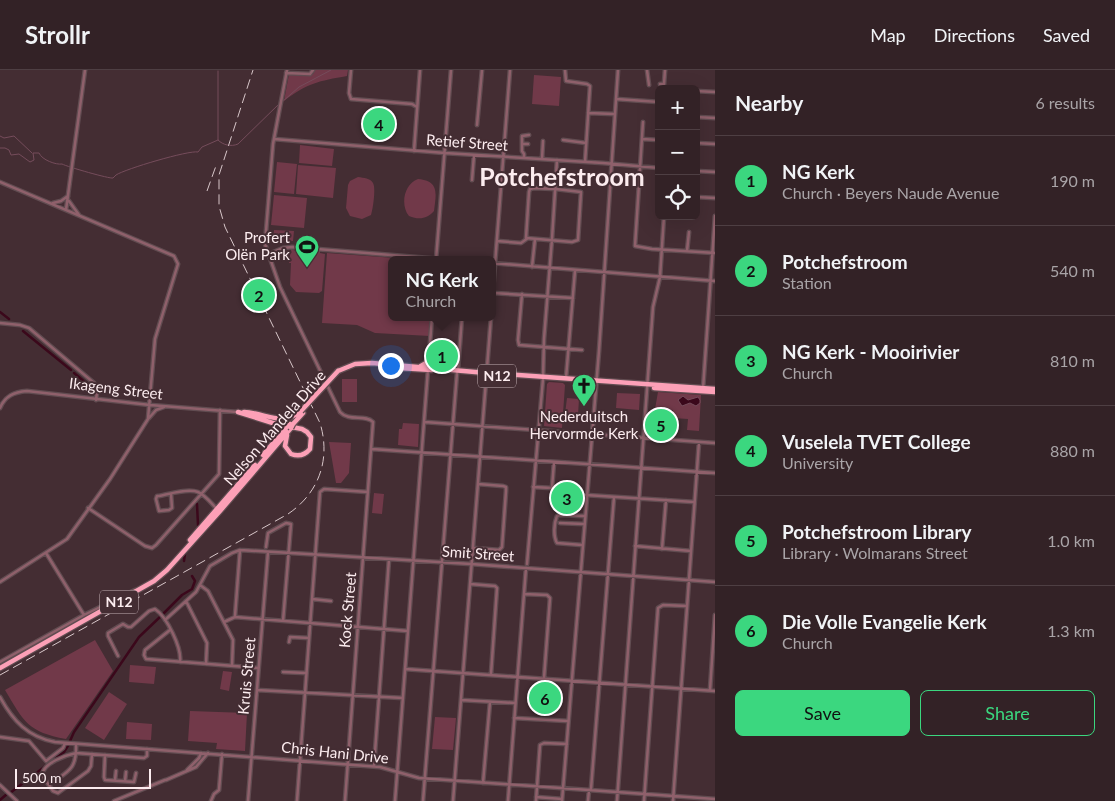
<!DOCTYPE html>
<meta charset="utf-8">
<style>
:root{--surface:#332226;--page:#3e2f32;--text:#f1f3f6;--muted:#a9a4a7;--line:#4e3f43;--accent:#3bd77f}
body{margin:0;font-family:Lato,sans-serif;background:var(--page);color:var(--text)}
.controls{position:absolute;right:15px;top:15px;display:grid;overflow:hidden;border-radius:8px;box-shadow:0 5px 20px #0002}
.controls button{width:45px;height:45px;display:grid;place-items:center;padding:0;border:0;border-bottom:1px solid var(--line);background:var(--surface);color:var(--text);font:25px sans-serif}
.scale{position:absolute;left:15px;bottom:12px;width:136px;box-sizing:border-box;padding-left:5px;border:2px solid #fcecef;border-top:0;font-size:14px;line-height:18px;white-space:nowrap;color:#fcecef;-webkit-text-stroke:4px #442d33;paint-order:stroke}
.you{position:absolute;left:390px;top:295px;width:18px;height:18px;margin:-12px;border:4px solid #fff;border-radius:50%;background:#1a73e8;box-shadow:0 0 0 8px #1a73e833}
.badge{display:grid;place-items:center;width:32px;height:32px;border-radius:50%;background:var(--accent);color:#111;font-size:16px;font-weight:700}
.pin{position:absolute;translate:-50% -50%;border:2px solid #fff;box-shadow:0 1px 5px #0006}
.popup{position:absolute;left:388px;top:186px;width:108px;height:65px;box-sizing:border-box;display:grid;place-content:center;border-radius:8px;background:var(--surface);filter:drop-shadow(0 1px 4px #0005);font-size:16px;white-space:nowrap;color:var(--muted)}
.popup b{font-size:19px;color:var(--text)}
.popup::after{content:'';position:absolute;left:50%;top:100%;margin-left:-10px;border:10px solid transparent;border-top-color:var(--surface)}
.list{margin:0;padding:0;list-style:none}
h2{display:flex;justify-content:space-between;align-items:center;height:65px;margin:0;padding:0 20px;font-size:21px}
h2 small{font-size:16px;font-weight:400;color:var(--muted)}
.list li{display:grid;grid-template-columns:32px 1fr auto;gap:15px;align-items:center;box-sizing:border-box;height:90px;padding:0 20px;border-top:1px solid var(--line)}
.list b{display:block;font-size:19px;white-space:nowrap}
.list p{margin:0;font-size:16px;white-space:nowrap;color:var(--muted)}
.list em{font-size:16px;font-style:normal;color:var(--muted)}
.actions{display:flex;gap:10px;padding:15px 20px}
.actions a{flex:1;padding:11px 0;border:1px solid var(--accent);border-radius:8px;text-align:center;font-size:18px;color:var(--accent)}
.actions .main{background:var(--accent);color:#111}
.icon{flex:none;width:28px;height:28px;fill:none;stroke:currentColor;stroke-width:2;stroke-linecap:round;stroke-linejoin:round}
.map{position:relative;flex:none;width:715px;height:731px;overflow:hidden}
header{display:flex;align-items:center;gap:30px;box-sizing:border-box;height:70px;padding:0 25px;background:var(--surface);border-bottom:1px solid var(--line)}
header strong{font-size:24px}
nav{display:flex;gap:28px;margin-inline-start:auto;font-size:18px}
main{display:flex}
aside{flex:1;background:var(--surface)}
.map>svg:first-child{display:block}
.green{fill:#713949}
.water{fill:#3b081b;stroke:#754c5b}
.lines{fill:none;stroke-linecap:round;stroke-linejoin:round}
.stream{stroke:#754c5b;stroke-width:1}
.canal{stroke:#3b081b;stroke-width:2.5}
.minor-casing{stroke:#614c51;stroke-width:5}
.highway-casing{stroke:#614c51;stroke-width:7}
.minor{stroke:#8f606b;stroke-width:2.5}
.highway{stroke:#fca0b7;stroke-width:4.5}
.rail{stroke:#d8c7ca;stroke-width:1;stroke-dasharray:10 5;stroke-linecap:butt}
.highway-bridge-casing{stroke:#614c51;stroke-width:7;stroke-linecap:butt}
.highway-bridge{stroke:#fca0b7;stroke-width:4.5}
.labels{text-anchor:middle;stroke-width:4;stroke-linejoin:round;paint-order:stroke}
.shield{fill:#442d33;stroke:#c5b3b7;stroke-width:1}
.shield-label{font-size:14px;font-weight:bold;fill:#fcecef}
.street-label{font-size:15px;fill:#fcecef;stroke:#442d33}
.poi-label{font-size:15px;fill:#fcecef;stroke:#442d33;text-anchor:end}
.town-label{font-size:25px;font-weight:bold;fill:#fcecef;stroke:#442d33}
</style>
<header>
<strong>Strollr</strong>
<nav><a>Map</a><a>Directions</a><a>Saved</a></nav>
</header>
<main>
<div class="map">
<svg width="715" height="731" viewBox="0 0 715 731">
<rect width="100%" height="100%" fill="#442d33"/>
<path class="green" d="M315,0H348L347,6C319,11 307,13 284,31L289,4L311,5L313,4Z
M534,5L561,7L559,36L532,34Z
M300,75L334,79L332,96L299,93Z
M277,92L297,94L294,124L274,122Z
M298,95L336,98L333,128L296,124Z
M358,107C364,108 370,108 373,113C376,118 373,139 371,145L362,149L350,146L346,138L348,115L350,111Z
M418,109C440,111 436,124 434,141C427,149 419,150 409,146C400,135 404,114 418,109Z
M274,125L307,128L304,158L271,155Z
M274,160L294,161L293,171L273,170Z
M291,179L299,182V180L320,181V183L325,184L322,221L319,223L296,222L290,215L291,193H289Z
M327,183L422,190H392V247H431L430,266L375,263L357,255L322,253Z
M342,309H357V332H342Z
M549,312L563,313L565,315L562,358L544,356L547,314Z
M658,322L701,325L699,361L687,360L688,349L673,348V340L655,339Z
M617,323L640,324L639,340L616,338Z
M567,328L579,329L578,345L565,344Z
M403,353L419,354L418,377L398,375L399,359H402Z
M329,372L351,373L349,403L341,413H336Z
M374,423L384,424L382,444L372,443Z
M95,570L113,601L66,669C28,662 24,652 5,620Z
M130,595L156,597L154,614L129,612Z
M223,601L232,602L229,621L220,619Z
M109,622L127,634L104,670L85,658Z
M190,641L247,643L245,681L216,679L217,673L188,671Z
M435,647L456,648L453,680L432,679Z
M127,652L152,654L151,670L126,669Z"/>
<path class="water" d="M683,326L688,330L698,327L700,330V333L696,336L690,333L682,336L678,330Z"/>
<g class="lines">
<path class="stream" d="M218,1V70C223,75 231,77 238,74L279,34
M282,32L299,17L331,0
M0,66L4,68L14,66L32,83
M0,78H5L9,80L11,85L19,84L30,92L34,90L33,83H39C42,90 56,95 62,94C68,97 110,109 113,108C114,107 115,106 116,105C125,99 189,80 198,82L202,77L218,70"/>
<path class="canal" d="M0,242L9,249
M23,261L71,300
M74,303L92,318
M197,434L198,455
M184,491L185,483
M163,544L182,525L192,519L195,511L192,506
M70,671L74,662L139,567L161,546
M10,723L64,682L69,674
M0,730L7,724"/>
<defs>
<path id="minor" d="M287,0L273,74L265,174L280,217L340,342C349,352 365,344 373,352L345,731
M351,0L349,23L351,29L412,34L417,37
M565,0L566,11L587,14L590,16L585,92
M647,0L649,15
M286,3L310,4L313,0
M660,14H664L665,0
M696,21L715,22
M616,29L659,32
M588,43L614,44
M696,47L715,48
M643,52L635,176L652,179L715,183
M477,55L482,0
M274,69L445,83L603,93L659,98
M642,69L659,70
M563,70L586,73
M696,73L715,74
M522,74H528
M414,81L420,0
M524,88V84L522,81V66L529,65
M542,89L543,71
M696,101L715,102
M472,110L474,85
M0,112L174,186L178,194L155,269L148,349L110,409L67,469L0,512
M534,118L556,119L581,122L578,170L572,172L526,168L529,122L530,119Z
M696,127L715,128
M69,131L79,145
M53,133L61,131L68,126
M66,140L85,0
M497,171L521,173L528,168
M687,181L689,162
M269,184L283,178L292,177L453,190
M436,190L451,0
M492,193L715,211
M532,197L535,169
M493,223L573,228
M522,224L518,270L519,275L582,280
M492,233L510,0
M0,253L20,255L29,258L94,313L97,322L96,330
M458,300L462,247
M566,308L575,201
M703,319L715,146
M0,338C5,326 14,322 27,321L150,335L237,342
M149,348L156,340L164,337
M425,352L715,373
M372,379L715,403
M533,417L552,418L554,392
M171,424L172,438L169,440L159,441L156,429L157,426H159C169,424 188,418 198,422C205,425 211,433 216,438
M586,425L694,432
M88,438L145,476L152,478L156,475L219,404L220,340
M560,453L584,454
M582,475L557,473C553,466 554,453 557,446L560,445L584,446
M635,476L691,481
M266,477L268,463L286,453L291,454L283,551
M473,478L499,480L502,477L506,421V417L503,416L478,414
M662,479L666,430
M46,483L84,545
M527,494L543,309L544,269L552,169L557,90
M470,514L495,516L497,518L491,604
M200,515L208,521L233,570L232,596
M524,524L547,525L550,528L544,608
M312,529L331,531
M186,531L207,573L206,594
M235,546L240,480
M165,550L196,522L210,496L232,483L240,480L471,494L715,512
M224,552L235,547L408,561
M170,560L145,580L144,585L146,589L258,598
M289,572L290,567L309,568
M118,586L108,566V563L123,554L128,557H131L149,541L155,539C167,547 182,578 180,592
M0,592L84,545L135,520
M405,599L715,621
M283,602L306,603
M257,620L403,628
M710,620L715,545
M0,627C13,651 28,667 55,672L380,697L419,708L715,729
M461,630L515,633
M514,648L568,651
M0,667L29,671L46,691L63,678L65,673
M92,684L91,696L88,701L58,723L53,721L42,705C43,693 66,685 76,683L144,688L147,686V679
M105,685L104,707L105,710L134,712L136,703
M374,696L389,489
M187,700L199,688L201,683
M115,710L116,701
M166,710L196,697L208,683
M125,711L126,702
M483,713L490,632
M0,715L17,731
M49,715C68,701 77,700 76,674
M591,719L614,427
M536,727L562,729
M114,731L165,710
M211,731L214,724L219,720L222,684
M248,731L268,482
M297,731L320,422L324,419L368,422
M395,731L432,247
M423,731L457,303
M453,731L491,247
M508,731L526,498
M536,731L540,675L544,673L567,674
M562,731L599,281L618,0
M588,731L589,720
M617,731L653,237L660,207L664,146
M644,731L658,538L663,535L687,536
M673,731L699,372"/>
<path id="highway" d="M421,296L426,293L429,287
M382,297L432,300
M338,301L355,294L372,293L475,302L715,319
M654,318L715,322
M238,342L276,354L302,359L307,362L311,367L310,379C305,385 299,387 291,384L285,376L287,365
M244,342C266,343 282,357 301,341
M293,354L303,343
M263,385L286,358
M190,470L255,395
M0,598L154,511L167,500L220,441L291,358"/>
</defs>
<use href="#minor" class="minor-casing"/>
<use href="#highway" class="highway-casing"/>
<use href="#minor" class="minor"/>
<use href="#highway" class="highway"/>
<path class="rail" d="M207,121L217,93
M0,605L288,444C319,423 331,389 320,353L225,157L219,136V105L253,0"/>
<defs>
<path id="highway-bridge" d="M301,341L338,301
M286,358L290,354
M291,358L293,354"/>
</defs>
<use href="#highway-bridge" class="highway-bridge-casing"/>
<use href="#highway-bridge" class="highway-bridge"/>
</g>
<defs>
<symbol id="stadium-pin" viewBox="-11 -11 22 30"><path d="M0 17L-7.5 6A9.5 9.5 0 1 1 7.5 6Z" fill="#3bd77f" stroke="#442d33"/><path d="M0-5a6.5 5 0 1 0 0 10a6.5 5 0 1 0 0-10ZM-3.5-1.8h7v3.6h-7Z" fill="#111"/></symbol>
<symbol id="church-pin" viewBox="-11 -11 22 30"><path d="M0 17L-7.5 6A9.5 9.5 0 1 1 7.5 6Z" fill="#3bd77f" stroke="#442d33"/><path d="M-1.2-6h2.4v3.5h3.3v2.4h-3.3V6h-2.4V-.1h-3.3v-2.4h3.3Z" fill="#111"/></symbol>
</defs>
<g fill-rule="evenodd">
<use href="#stadium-pin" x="293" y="163" width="28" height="38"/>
<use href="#church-pin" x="570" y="302" width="28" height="38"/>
</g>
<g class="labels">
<g class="shield">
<rect x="478" y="294.5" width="38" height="23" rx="4"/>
<rect x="100" y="520.5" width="38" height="23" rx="4"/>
</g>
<g class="shield-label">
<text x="497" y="311">N12</text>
<text x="119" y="537">N12</text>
</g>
<g class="street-label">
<text transform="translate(467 73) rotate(4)" y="5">Retief Street</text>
<text transform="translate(116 319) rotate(7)" y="5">Ikageng Street</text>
<text transform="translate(275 358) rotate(-49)" y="5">Nelson Mandela Drive</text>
<text transform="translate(478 484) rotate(4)" y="5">Smit Street</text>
<text transform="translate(348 540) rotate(-85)" y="5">Kock Street</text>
<text transform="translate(247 606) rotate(-85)" y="5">Kruis Street</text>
<text transform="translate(335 683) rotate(6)" y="5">Chris Hani Drive</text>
</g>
<g class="poi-label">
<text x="290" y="173">Profert<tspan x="290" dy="17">Olën Park</tspan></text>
<text x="584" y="352" text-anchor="middle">Nederduitsch<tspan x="584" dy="17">Hervormde Kerk</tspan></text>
</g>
<g class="town-label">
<text x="562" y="116">Potchefstroom</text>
</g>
</g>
</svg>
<div class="controls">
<button>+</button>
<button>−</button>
<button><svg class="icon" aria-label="locate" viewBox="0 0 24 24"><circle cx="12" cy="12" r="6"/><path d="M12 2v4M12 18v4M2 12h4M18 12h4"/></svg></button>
</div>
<div class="scale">500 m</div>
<div class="you"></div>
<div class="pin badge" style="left:442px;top:286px">1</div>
<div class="popup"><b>NG Kerk</b>Church</div>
<div class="pin badge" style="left:259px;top:225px">2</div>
<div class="pin badge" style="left:567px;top:428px">3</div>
<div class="pin badge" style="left:379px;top:54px">4</div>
<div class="pin badge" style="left:661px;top:355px">5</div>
<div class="pin badge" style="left:545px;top:628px">6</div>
</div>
<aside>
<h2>Nearby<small>6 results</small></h2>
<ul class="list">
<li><span class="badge">1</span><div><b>NG Kerk</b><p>Church · Beyers Naude Avenue</p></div><em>190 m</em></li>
<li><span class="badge">2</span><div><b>Potchefstroom</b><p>Station</p></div><em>540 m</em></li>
<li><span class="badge">3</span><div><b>NG Kerk - Mooirivier</b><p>Church</p></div><em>810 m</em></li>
<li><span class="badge">4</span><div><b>Vuselela TVET College</b><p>University</p></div><em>880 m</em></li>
<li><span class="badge">5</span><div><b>Potchefstroom Library</b><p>Library · Wolmarans Street</p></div><em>1.0 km</em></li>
<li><span class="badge">6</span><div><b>Die Volle Evangelie Kerk</b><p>Church</p></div><em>1.3 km</em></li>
</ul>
<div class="actions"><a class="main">Save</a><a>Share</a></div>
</aside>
</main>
